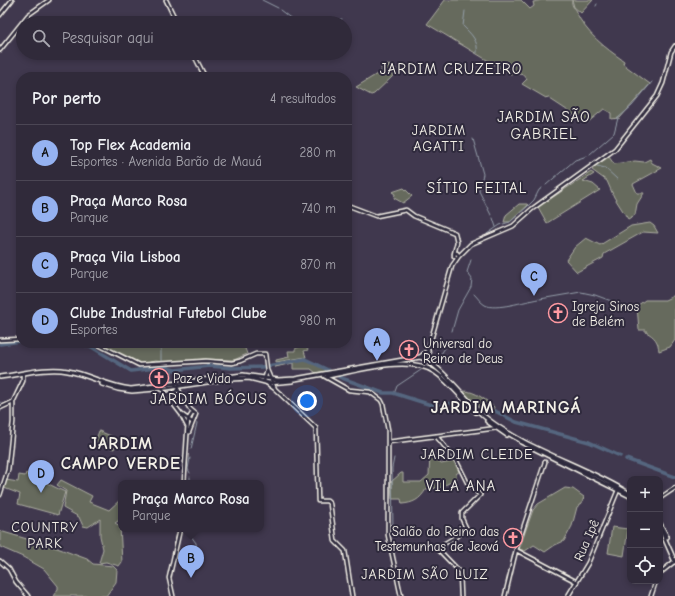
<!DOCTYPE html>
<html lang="pt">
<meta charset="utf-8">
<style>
:root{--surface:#302a3a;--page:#383242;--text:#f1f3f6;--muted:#a8a7af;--line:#4b4654;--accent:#95b2f1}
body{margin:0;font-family:"Comic Neue",sans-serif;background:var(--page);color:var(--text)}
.controls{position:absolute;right:12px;bottom:12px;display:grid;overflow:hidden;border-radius:8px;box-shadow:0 2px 6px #0003}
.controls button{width:36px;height:36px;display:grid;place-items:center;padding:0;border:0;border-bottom:1px solid var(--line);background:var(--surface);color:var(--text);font:20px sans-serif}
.you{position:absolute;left:307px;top:401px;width:14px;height:14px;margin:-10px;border:3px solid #fff;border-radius:50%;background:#1a73e8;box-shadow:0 0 0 6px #1a73e833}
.badge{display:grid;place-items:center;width:26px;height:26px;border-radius:50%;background:var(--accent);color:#111;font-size:13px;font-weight:700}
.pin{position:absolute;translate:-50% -33px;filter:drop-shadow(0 1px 2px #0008)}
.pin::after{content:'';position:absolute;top:21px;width:14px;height:12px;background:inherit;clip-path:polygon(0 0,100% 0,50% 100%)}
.popup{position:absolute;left:118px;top:480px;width:146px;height:52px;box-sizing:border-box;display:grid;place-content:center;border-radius:8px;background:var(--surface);filter:drop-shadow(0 1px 3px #0005);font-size:13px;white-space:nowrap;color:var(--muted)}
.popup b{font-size:15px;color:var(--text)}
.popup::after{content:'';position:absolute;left:50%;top:100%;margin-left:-8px;border:8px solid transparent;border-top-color:var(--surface)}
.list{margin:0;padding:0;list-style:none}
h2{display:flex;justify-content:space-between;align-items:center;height:52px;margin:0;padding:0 16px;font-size:17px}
h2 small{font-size:13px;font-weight:400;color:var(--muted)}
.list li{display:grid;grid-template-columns:26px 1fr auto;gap:12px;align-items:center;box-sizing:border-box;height:56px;padding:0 16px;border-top:1px solid var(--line)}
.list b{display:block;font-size:15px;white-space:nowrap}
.list p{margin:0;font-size:13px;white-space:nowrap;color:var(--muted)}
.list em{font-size:13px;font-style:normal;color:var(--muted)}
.icon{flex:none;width:22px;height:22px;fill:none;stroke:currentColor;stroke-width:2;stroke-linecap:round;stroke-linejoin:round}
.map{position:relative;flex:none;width:675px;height:596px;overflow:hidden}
.search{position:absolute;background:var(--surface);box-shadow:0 2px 6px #0003;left:16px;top:16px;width:336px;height:44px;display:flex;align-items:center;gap:10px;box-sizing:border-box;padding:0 14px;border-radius:22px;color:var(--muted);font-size:15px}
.panel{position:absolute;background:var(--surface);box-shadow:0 2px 6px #0003;left:16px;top:72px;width:336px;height:276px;border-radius:16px}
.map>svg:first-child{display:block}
.green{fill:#666b5d;stroke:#adaea2}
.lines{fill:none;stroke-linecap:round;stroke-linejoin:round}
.stream{stroke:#949ea9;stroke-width:1}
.river{stroke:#54667f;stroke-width:3.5}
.secondary-casing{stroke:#f4f1e8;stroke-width:5.5}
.primary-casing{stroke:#f4f1e8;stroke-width:6}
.secondary{stroke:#2f2a3d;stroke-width:2.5}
.primary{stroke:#2f2a3d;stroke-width:3}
.labels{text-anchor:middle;stroke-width:4;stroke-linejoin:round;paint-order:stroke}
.poi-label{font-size:13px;fill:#f4f1e8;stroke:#2f2a3d;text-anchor:start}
.street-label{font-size:13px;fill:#f4f1e8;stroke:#2f2a3d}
.neighbourhood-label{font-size:14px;letter-spacing:1px;fill:#f4f1e8;stroke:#2f2a3d}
.quarter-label{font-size:15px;letter-spacing:1px;fill:#f4f1e8;stroke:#2f2a3d}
.district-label{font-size:17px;font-weight:bold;letter-spacing:1px;fill:#f4f1e8;stroke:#2f2a3d}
</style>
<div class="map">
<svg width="675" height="596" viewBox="0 0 675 596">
<rect width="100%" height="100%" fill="#40384e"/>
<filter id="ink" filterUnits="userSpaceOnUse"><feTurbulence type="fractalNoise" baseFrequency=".025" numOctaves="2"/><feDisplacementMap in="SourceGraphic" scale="8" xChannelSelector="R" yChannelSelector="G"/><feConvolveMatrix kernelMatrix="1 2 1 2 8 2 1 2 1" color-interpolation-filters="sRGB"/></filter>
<g filter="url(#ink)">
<path class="green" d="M445,0H521L530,9L534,6L533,2L542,0H572C571,5 574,7 576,12C587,34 604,47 624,61L623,64L650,84L620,118L611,119V113L604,109L587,123L585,122L547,97L546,98L522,84L527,79L524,75L514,73L512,75L427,24Z
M572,0H593L581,13L574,7Z
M388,65L389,68V65L397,69L392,77L374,94L371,95L356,87L382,71L381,67Z
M609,157L614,164L635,161L644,162L650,159L652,163L662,168L633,184L637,193H644L637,204L635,215L628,219L614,197L607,181L592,170L596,165Z
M591,172L594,174L583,181L593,184L600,190L547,223L538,207Z
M404,188L412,196L403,203L394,198L395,194L392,192Z
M519,204H527L528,205L510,222H504L506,215Z
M650,223L654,226L658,233L643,232L604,254L603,258L577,272L566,260L575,247L586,238L600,245L631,226Z
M675,295V340L670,347L659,351C658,341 655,337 646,332V330H639L637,306L645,300H665Z
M98,343H243L247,354L234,360L204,359L175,363L155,361L140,364Z
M305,344L308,350L304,351L306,357L276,362V360L289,357L288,351H295V349Z
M304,359L316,364L328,371L316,373L311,369H293V363L275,367Z
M464,391C475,391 486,400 494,407L492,413L483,412L463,394Z
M99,431L118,439L114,449L95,442Z
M440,453L442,457L438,461L441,464L455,461L460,471L456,474L457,479L439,488L426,489C420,500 413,503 402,504L401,499H392L391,482L401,473H403V482H421L429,475L430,455Z
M26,473L65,492L58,515L18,504L20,494L4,488L6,480L18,482L19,475L25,476Z
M61,480L92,496L89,502L109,510L121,499V519L115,523L120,526L122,562L119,566L106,562L99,563L103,549L100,536V519L88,527L83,526L79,517L63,508L66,491L57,485Z
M565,488L573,489L584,497L582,503L577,507L572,526L564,541L555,545L545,552L534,545L525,551L519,549L533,510L538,504Z
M612,527L628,529L624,556L608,553Z
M0,531L57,548L87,559L93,564L113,566L117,570L116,582L106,596H53L58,589V586L44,569L23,557L0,547Z"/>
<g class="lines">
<path class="stream" d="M262,0L278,8
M596,6L597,4
M280,10L293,20
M465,11L463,26C471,34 479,41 477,53
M317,22C326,17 333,22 342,19
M473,139L483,174L479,191L491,215
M590,154L614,133L618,118L632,106L652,82
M597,166L605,168L617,179
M546,185L575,160L587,156
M493,218L496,227
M487,234L500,225L510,222L527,207L534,200L539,190L542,188
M474,294C478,298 481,303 485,305C495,311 526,301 538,299
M540,299L581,292L595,295L625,306
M452,331L458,310L471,287L472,279L467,272L471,260
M437,360L445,348
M161,362V343
M172,382V370
M394,394L397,386L421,370
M0,402V411
M191,449L197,423
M190,473L188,469L190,458
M190,477V483
M186,529L196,543L197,555
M393,530L392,468L394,458"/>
<path class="river" d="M65,343L90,346L131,371L164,367L175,370L209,366L232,368L262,367L305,359L328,370
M0,344L21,341
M339,377L383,393H393L428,404L442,406L455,402L464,403
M495,411L516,422L589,442L620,456
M626,459L675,477"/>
<defs>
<path id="secondary" d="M166,0L177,23
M0,15L12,0
M0,50L28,15L49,0
M193,53L205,77
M347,205L376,216L406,210L414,216L455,233L457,242L454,254
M457,258L454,256L455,253H457L459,256
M0,340L21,339
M95,343L139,365L206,361L232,363L240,361L256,354H265L267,370L264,381L275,389L316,428L318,501H327L330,504L335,541L345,551L352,596
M420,357L428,350
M431,362L428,350L452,266L459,256L471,244L513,226L532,209L615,149L657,96L663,83L671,52L675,46
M267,370L275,389
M324,376L349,390L370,392L381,400L383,404L388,430V535L401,596
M175,384L190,409L196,414L189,432
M162,389L181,414L192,422
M165,394H173L178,389
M172,403L176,398H183
M0,408L13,402
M182,416L187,426
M436,436L456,460L467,482L480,495L462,513V519L467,530L437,548L460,572L461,596
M388,442L497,428
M184,483L188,420L193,412
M0,495L8,470L13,422V402L23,381V374
M660,498L675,488
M516,550L577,582
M0,561L9,569L16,582L28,596
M660,573L675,561
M173,596L169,578L180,529
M505,596L516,550L545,462
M568,596L588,563L618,490
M651,596L656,581"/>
<path id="primary" d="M327,376C357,371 409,354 435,372C450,382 462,399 476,412
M0,377C22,374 47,367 68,371C90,375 109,387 131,389L243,375L278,380L295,379L420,357C437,361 469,404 485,417C527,451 584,465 630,494
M232,379L249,378L269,383L292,381
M102,384L118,389L132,391L167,388L227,379
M487,421L507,435
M521,442L630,496
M660,524L667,537
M660,528L675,562"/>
</defs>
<use href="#secondary" class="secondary-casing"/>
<use href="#primary" class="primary-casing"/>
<use href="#secondary" class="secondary"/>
<use href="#primary" class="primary"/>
</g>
</g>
<defs>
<symbol id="church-ring" viewBox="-11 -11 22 22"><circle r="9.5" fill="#2f2a3d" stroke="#ff9aa2" stroke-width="1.5"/><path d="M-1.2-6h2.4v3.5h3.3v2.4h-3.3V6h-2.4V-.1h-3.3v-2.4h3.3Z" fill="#ff9aa2"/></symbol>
</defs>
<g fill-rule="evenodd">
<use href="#church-ring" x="547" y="302" width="22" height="22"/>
<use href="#church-ring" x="398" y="339" width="22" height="22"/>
<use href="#church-ring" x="148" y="367" width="22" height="22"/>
<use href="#church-ring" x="502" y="527" width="22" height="22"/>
</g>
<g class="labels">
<g class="poi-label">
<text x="572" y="311">Igreja Sinos<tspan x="572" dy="15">de Belém</tspan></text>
<text x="423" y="348">Universal do<tspan x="423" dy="15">Reino de Deus</tspan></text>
<text x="173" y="383">Paz e Vida</text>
<text x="499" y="536" text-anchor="end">Salão do Reino das<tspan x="499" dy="15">Testemunhas de Jeová</tspan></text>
</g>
<g class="street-label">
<text transform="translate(586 540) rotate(-66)" y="5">Rua Ipê</text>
</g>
<g class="neighbourhood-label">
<text x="439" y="135">JARDIM<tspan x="439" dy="16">AGATTI</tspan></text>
<text x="477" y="459">JARDIM CLEIDE</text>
<text x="45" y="532">COUNTRY<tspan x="45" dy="16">PARK</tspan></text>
<text x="425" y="579">JARDIM SÃO LUIZ</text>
</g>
<g class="quarter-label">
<text x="451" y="74">JARDIM CRUZEIRO</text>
<text x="544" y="122">JARDIM SÃO<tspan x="544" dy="17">GABRIEL</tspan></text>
<text x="477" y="193">SÍTIO FEITAL</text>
<text x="209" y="404">JARDIM BÓGUS</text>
<text x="461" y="491">VILA ANA</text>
</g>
<g class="district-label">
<text x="506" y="413">JARDIM MARINGÁ</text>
<text x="121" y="449">JARDIM<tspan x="121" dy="20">CAMPO VERDE</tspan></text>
</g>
</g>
</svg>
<div class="controls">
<button>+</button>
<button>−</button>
<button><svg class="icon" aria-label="locate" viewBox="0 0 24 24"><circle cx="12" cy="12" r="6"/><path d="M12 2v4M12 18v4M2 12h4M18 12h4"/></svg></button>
</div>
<div class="you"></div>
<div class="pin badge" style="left:377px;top:361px">A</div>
<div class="pin badge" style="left:191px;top:578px">B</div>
<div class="popup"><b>Praça Marco Rosa</b>Parque</div>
<div class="pin badge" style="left:534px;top:296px">C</div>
<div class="pin badge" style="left:41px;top:493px">D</div>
<div class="search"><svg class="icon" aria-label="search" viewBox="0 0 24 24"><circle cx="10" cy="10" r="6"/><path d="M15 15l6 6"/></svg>Pesquisar aqui</div>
<section class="panel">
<h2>Por perto<small>4 resultados</small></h2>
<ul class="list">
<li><span class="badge">A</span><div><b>Top Flex Academia</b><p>Esportes · Avenida Barão de Mauá</p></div><em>280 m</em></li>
<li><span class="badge">B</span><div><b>Praça Marco Rosa</b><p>Parque</p></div><em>740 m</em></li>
<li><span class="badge">C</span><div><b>Praça Vila Lisboa</b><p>Parque</p></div><em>870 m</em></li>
<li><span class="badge">D</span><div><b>Clube Industrial Futebol Clube</b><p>Esportes</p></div><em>980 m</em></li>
</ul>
</section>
</div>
